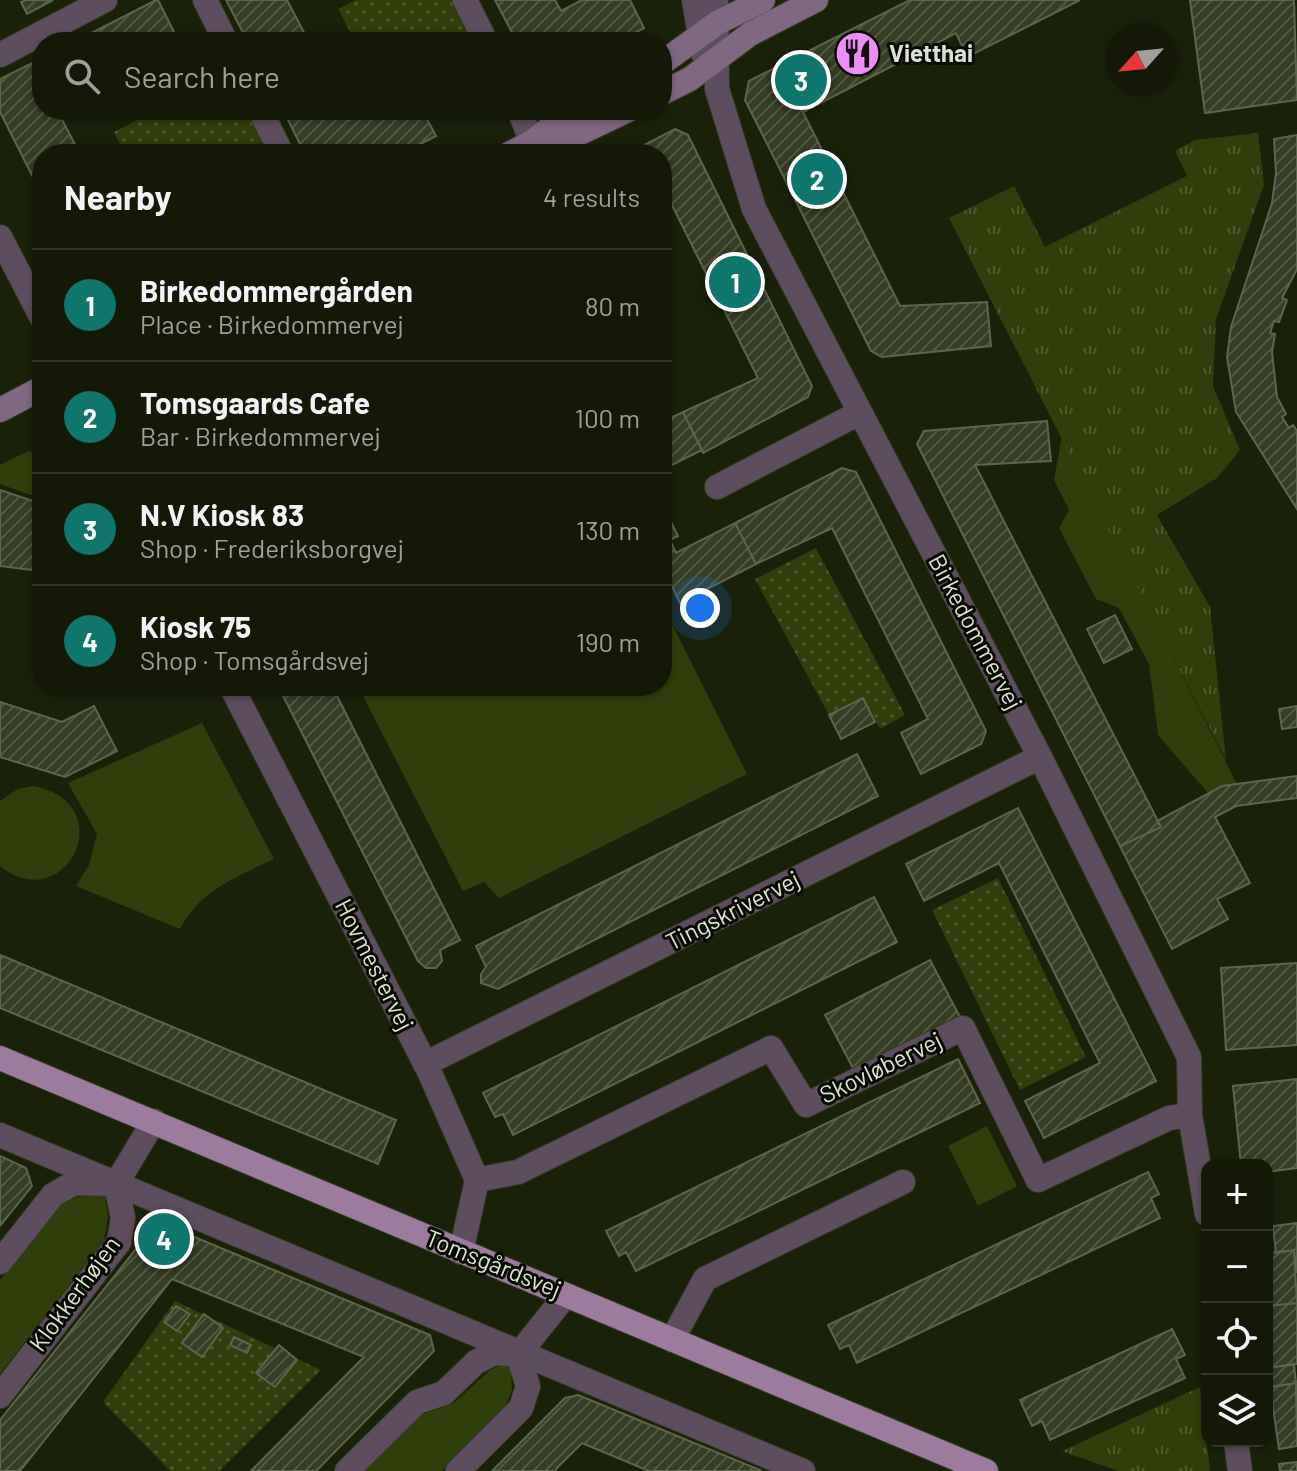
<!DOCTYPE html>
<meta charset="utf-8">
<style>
:root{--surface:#141907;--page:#212615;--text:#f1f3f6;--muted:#9da09b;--line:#333828;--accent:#0f766e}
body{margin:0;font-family:Barlow,sans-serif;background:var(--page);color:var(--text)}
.controls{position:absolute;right:24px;bottom:24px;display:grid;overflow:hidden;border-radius:16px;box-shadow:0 2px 6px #0004}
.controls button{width:72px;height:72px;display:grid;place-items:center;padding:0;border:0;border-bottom:2px solid var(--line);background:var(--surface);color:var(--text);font:40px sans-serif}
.compass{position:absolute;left:1105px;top:24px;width:72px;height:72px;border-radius:50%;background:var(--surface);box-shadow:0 2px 6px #0004;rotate:243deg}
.you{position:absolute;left:700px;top:608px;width:28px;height:28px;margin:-20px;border:6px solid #fff;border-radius:50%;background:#1a73e8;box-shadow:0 0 0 12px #1a73e833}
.badge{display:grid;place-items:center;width:52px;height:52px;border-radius:50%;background:var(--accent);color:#fff;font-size:26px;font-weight:700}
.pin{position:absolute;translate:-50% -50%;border:4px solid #fff;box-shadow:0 2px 8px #0006}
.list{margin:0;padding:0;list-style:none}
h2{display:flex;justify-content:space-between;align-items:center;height:104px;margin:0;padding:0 32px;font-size:34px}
h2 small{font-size:26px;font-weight:400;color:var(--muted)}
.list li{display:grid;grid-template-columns:52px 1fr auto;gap:24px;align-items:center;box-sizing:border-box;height:112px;padding:0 32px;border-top:2px solid var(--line)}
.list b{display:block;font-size:30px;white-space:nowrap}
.list p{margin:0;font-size:26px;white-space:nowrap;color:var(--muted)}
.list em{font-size:26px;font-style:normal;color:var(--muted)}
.icon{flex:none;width:44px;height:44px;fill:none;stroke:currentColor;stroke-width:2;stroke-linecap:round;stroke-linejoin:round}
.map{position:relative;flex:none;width:1297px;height:1471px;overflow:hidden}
.search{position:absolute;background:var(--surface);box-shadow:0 2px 6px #0004;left:32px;top:32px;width:640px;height:88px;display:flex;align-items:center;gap:20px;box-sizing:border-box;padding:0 28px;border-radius:32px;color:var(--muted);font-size:30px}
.panel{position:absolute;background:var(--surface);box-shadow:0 2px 6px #0004;left:32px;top:144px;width:640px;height:552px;border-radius:32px}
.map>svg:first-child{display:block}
.grass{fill:#303e0b}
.park{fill:url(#park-tufts)}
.garden{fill:url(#garden-dots)}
.building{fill:url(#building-hatch);stroke:#5c664b;stroke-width:2}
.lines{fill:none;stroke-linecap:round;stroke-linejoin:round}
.street-casing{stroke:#353c25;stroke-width:26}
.secondary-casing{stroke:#353c25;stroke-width:26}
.primary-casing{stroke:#353c25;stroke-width:26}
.street{stroke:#5d4d5e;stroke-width:24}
.secondary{stroke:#806782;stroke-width:24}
.primary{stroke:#9c7b9f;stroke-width:24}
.labels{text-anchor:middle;stroke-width:6;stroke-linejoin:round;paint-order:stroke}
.poi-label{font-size:24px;font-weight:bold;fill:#dce2d3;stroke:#070a02;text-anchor:start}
.street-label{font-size:24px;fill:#dce2d3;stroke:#070a02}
</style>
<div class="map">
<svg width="1297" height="1471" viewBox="0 0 1297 1471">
<defs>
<pattern id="park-tufts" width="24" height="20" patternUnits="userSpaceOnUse" patternTransform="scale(2)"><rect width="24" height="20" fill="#303e0b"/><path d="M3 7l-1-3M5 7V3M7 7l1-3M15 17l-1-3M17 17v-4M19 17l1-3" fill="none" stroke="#4d5a2e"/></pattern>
<pattern id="garden-dots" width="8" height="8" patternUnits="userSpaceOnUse" patternTransform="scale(2)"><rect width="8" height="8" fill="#303e0b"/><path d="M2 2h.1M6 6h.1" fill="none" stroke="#4d5a2e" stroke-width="1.8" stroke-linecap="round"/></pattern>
<pattern id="building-hatch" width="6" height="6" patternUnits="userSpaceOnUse" patternTransform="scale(2)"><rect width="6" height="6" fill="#353d24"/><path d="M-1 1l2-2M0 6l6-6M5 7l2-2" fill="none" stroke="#525943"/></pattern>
</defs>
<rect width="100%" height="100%" fill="#1a2109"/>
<path class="grass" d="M1062,436L1237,784L1222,786L1208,793L1158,735L1149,664L1119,608L1096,599L1059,528L1069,510L1054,480Z
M28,451L42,454V499L0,484V465Z
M662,604L747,774L499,898L484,882L463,891L358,686H662Z
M202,723L274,859C236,877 199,891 180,929L76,886L89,865L97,834L68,783Z
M33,786C123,803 66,919 0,866V801L18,789Z
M987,1126L1017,1186L978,1206L948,1146Z
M105,1195L108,1218L104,1240L0,1374V1280L58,1206L76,1197Z
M510,1361L512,1390L504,1409L442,1471H364L418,1416L454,1403L490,1370Z"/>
<path class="park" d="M1258,133L1264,185L1216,319L1213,386L1240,450L1217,478L1157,515L1210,607L1226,760L949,218L1014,186L1045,247L1187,176L1175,151L1195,140Z
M1200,1387L1210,1471H1118L1062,1451Z"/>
<path class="garden" d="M356,0H452L470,34L454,42H356L338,9Z
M157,110H247L263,142L240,154H125L114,132Z
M816,548L905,715L880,729L863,698L829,715L755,579Z
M998,878L1086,1057L1020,1090L932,910Z
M175,1301L321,1370L219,1471H170L103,1402Z"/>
<path class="building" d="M26,0H53L27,14L21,2Z
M158,0L179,42H74L156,0Z
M226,0H287L309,42H248Z
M495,0H555L561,11L582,0H630L644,28L617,42H517Z
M910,0H1080L967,57L956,33L803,112L900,306L987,302L991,346L882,357L871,351L745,100L749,81Z
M1190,0H1294L1297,100L1205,113Z
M42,58V110H57L80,154H42V195L0,112V79Z
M283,110H344L349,120L367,110H422L436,136L401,154H305Z
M675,129L688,135L812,386L808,397L703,453L683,412L758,378L662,185V154H627Z
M1297,135V269L1282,298L1287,300L1279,322L1274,321L1270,333L1275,334L1272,352L1277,397L1286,414L1282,417L1289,428L1293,425L1297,431V509L1236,412L1227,357L1231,327L1272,203L1276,173L1274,139Z
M683,412L702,450L662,470V422Z
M1047,421L1051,461L975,465L1161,827L1120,846L917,444L924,431Z
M842,468L856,472L986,731L981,744L921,774L901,733L928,719L832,528L756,564L735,523Z
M0,490L42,504V565L32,570L0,566Z
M662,504L678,536L670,540L676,553L735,523L756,564L680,603L662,566Z
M1115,615L1132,649L1104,663L1087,629Z
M278,686H332L460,940L440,950L442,961L436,968H426L418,961Z
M863,698L875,722L841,739L829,715Z
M0,702L62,722L94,706L117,751L65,777L0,757Z
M1297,706V727L1282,729L1279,709Z
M857,754L878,796L498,989L481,983V974L486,967L476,946Z
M1297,776V798L1236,806L1215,817L1250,883L1217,899L1228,919L1172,949L1120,846L1161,827L1157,821L1222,786Z
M1018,808L1156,1081L1044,1138L1025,1101L1100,1063L999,863L924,901L906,864Z
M874,897L897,942L513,1135L503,1114L495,1117L483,1093Z
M0,955L396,1120L378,1164L0,1008Z
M930,960L960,1017L855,1072L825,1015Z
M1297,963V1045L1226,1050L1221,968Z
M958,1059L980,1103L636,1271L626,1252L619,1256L606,1231Z
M1297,1079V1168L1267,1172V1165H1241L1233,1086Z
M0,1156L26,1168L32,1186L0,1226Z
M1148,1172L1159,1194L1151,1198L1160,1218L857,1363L849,1345L840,1349L828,1325Z
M1297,1223V1273L1294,1250L1276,1253L1273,1226Z
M168,1226L430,1335L434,1351L316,1471H251L364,1357L172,1279L20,1471H0V1420L151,1230Z
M1294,1250L1297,1303L1267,1306V1253Z
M1297,1303V1364L1269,1368L1267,1306Z
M176,1306L190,1314L177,1331L164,1322Z
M204,1314L223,1328L202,1357L182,1343Z
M1172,1329L1185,1355L1176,1359L1185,1378L1050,1440L1042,1421L1032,1426L1020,1400Z
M234,1337L251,1345L247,1353L230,1345Z
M279,1345L297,1360L275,1387L256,1373Z
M1294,1364L1296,1383L1272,1387L1269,1368Z
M1296,1383L1297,1446L1279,1449L1270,1387Z
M578,1395L762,1471H649L582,1443L554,1471H492L565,1398Z
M1297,1462V1471H1280L1279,1464Z"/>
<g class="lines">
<defs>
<path id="street" d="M205,0L226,42
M465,0L486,42
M694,0L703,53
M716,0L717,89L754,209L1040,757L1189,1057L1190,1115L1207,1214
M0,55L105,0
M260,110L282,154
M519,110L532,142
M0,237L42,318
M717,487L859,413
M231,686L429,1071L477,1180L461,1252
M425,1064L1040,757
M0,1135L803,1471
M477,1180L518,1172L771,1048L806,1105L963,1028L1038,1180L1169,1118L1190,1115
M0,1262L53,1195L74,1183L116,1184L154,1121
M672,1340L705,1279L903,1182
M0,1396L119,1242L123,1218L116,1184
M1236,1441L1240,1471
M347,1471L417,1402L444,1393L476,1362L494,1353L518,1355L566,1295
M458,1471L521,1408L528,1386L518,1355"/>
<path id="secondary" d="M662,63L717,23L763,0
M662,93L690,79L750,34L816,0
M532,142L576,135L628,110
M509,154L532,142L573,110
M0,410L42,388"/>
<path id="primary" d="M0,1058L986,1471"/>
</defs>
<use href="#street" class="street-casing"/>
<use href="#secondary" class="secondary-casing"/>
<use href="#primary" class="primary-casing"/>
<use href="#street" class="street"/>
<use href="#secondary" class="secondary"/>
<use href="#primary" class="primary"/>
</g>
<defs>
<symbol id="restaurant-disc" viewBox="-11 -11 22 22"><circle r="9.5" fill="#ee8cf8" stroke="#070a02"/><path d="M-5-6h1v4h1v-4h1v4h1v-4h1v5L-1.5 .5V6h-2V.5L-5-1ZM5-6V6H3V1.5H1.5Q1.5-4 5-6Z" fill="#111"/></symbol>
</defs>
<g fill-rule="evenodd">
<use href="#restaurant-disc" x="832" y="28" width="51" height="51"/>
</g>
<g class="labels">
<g class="poi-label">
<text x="889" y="62">Vietthai</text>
</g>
<g class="street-label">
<text transform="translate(975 632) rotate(62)" y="8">Birkedommervej</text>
<text transform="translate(733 911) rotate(-27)" y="8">Tingskrivervej</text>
<text transform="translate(374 965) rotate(63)" y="8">Hovmestervej</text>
<text transform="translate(881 1068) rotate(-26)" y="8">Skovløbervej</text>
<text transform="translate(493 1264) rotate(22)" y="8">Tomsgårdsvej</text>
<text transform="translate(75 1294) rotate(-54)" y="8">Klokkerhøjen</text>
</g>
</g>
</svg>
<div class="controls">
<button>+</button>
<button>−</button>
<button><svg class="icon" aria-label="locate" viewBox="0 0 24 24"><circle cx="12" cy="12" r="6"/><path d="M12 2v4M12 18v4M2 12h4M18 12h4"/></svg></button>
<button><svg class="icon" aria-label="layers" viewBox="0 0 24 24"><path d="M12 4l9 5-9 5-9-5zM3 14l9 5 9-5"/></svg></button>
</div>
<svg class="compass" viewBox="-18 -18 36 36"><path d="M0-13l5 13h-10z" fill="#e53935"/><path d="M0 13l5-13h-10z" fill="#9da09b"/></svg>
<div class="you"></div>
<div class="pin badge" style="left:735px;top:282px">1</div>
<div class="pin badge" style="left:817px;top:179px">2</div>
<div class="pin badge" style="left:801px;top:80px">3</div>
<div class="pin badge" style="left:164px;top:1239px">4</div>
<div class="search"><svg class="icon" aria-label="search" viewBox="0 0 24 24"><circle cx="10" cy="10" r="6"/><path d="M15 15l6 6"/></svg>Search here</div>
<section class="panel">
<h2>Nearby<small>4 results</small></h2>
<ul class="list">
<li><span class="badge">1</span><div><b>Birkedommergården</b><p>Place · Birkedommervej</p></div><em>80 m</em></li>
<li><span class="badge">2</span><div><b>Tomsgaards Cafe</b><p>Bar · Birkedommervej</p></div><em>100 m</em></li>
<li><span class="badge">3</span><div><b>N.V Kiosk 83</b><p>Shop · Frederiksborgvej</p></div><em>130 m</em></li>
<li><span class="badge">4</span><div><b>Kiosk 75</b><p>Shop · Tomsgårdsvej</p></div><em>190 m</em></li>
</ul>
</section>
</div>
